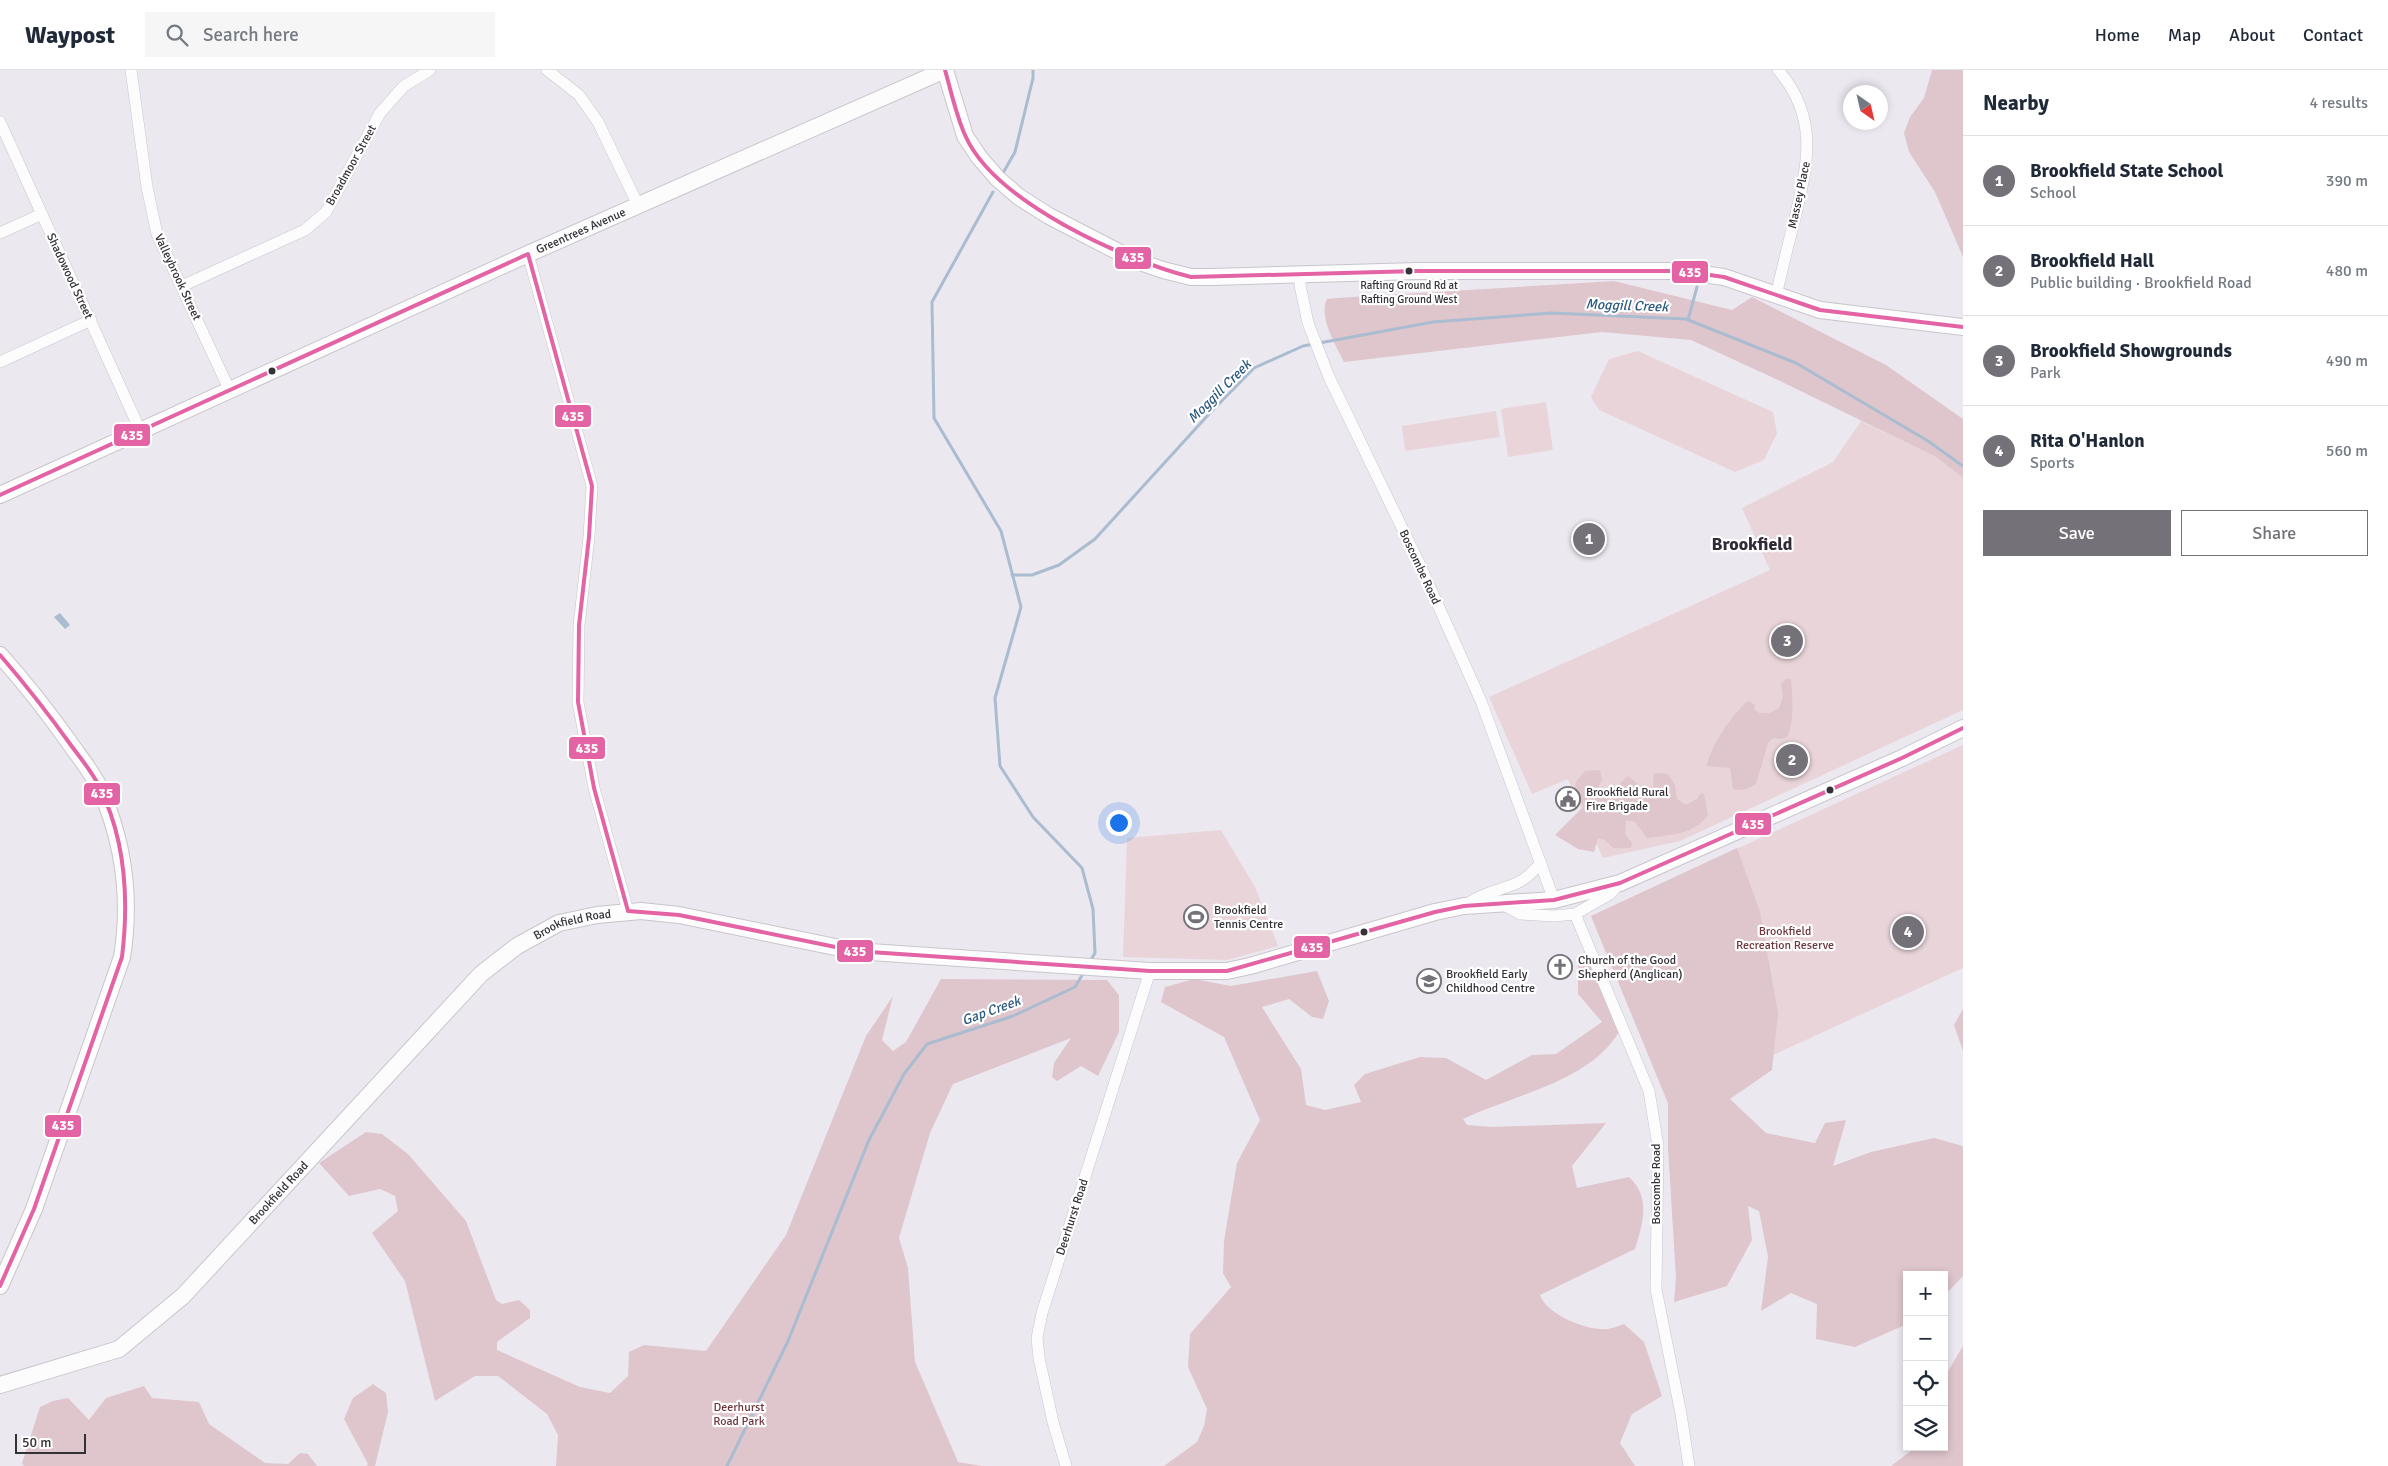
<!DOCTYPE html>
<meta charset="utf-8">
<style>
:root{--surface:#fff;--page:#f6f6f7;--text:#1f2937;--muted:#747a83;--line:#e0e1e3;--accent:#747178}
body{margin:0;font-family:Signika,sans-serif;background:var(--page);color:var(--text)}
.controls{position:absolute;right:15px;bottom:15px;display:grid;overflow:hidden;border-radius:0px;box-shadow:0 2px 8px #0003}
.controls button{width:45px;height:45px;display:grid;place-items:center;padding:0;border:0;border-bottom:1px solid var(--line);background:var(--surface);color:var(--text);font:25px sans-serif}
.compass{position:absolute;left:1843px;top:15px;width:45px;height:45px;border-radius:50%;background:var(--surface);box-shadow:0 2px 8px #0003;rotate:146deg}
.scale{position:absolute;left:15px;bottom:12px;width:71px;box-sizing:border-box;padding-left:5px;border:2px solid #343137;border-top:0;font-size:14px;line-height:18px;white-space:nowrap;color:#343137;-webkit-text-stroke:4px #fff;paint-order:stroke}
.you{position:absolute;left:1118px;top:752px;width:18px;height:18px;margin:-12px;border:4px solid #fff;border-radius:50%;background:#1a73e8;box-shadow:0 0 0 8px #1a73e833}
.badge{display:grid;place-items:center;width:32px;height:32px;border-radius:50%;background:var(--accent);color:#fff;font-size:16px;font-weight:700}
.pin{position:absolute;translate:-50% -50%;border:2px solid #fff;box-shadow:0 1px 5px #0006}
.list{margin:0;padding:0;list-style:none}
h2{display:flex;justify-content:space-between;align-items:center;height:65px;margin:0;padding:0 20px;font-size:21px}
h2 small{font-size:16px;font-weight:400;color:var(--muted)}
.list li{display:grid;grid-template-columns:32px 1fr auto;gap:15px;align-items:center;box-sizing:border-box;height:90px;padding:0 20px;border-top:1px solid var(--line)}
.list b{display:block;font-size:19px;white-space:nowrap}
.list p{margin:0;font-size:16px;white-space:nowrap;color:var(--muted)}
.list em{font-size:16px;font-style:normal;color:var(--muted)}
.actions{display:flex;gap:10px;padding:15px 20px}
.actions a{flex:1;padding:11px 0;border:1px solid var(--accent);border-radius:0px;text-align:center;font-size:18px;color:var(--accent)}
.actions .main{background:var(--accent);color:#fff}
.icon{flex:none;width:28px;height:28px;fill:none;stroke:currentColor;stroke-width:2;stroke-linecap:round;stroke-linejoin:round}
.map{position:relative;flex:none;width:1963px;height:1396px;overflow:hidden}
header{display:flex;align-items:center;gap:30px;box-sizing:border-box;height:70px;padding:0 25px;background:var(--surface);border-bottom:1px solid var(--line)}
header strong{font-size:24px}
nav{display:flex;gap:28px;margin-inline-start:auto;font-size:18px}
.search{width:350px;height:45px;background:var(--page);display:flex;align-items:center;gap:12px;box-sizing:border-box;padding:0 18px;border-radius:0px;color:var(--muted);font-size:19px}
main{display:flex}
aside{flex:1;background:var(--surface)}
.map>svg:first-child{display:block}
.green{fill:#e9d5d9}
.forest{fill:#dfc6cc}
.water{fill:#aabcd0}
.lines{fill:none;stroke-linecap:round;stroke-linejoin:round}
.stream{stroke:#aabcd0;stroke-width:3}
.street-casing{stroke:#c9c5cc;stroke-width:12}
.secondary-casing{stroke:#c9c5cc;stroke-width:18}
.street{stroke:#fcfcfd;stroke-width:11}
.secondary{stroke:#fcfcfd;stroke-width:16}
.bus-1-casing{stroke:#fff;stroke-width:8}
.bus-1{stroke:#e463a4;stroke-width:4}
.bus-dot{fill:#343137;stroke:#fff;stroke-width:2}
.labels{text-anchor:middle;stroke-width:4.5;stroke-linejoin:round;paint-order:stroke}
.bus-label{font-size:11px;fill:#343137;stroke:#fff}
.street-label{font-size:12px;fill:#343137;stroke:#fff}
.poi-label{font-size:12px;fill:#343137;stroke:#fff;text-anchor:start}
.park-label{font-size:12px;fill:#6e373e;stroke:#fff}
.water-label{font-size:14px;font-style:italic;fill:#2c5a7e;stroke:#fff}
.district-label{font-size:18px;font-weight:bold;fill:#312b37;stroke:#fff}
.line-badge{stroke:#fff;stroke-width:2}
.badge-label{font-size:14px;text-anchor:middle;font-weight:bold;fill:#fff}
</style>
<header>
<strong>Waypost</strong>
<div class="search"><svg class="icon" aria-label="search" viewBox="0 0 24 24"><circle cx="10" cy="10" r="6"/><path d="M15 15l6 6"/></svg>Search here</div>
<nav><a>Home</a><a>Map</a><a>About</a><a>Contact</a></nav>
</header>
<main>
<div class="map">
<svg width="1963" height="1396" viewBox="0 0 1963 1396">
<rect width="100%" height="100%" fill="#ece8f0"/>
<path class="green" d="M1638,281L1773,342L1777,363L1764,390L1735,402L1599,340L1591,327L1609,289Z
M1546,332L1553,380L1508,387L1501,339Z
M1496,341L1500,367L1405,381L1402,356Z
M1861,351L1936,387L1963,408V640L1680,771L1603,788L1568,709L1532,724L1489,627L1770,500L1742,438L1833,392Z
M1963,675V898L1668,1033L1591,846Z
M1221,760L1255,817L1278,876L1227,890L1123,887L1127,768Z"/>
<path class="forest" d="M1932,0H1963V187L1935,122L1909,82L1904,63L1910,47L1924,28Z
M1614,211L1732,240L1752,227L1886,295L1963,349V408L1936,387L1778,310L1691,270L1602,262L1344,292C1336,275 1318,247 1327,229L1337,228Z
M1787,608L1791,610C1793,629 1794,648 1788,666L1782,669L1773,668L1768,673L1756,714C1749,718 1742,722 1733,719L1730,698L1706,696C1716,668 1726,654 1746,632L1749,631L1755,635L1754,639L1759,643H1769L1779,638L1783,626L1781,614Z
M1600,700L1602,709L1596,724C1605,730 1612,730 1623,727L1620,713L1628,706L1639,715L1653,717L1654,703L1668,704L1675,715L1677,729L1686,735L1698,728L1701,723L1704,724L1708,745C1694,765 1670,765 1647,768L1635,752L1626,750L1625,764L1632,773L1631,778H1613L1605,770L1598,768L1594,782L1578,779L1555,765L1583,737L1574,720L1577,710L1585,701Z
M1737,778L1760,842L1778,943L1772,1000L1730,1029L1766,1063L1815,1073L1825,1053L1846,1050L1833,1096L1871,1082L1934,1068L1963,1076V1206L1944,1226V1205H1907V1254L1855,1277L1816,1269L1817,1234L1791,1223L1761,1241L1768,1187L1759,1141L1748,1136L1752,1170L1727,1216L1674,1232L1676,1208L1668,1078V1033L1591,846Z
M1578,893L1592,897L1619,962C1589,1012 1513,1025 1463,1049L1467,1055L1492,1057L1606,1053L1572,1096L1577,1118L1629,1107C1651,1127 1643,1153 1635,1179L1540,1225C1547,1245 1587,1261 1608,1259C1613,1258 1619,1256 1624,1254L1644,1272L1662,1326L1632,1344L1620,1373L1635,1396H1164L1197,1372L1204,1356L1207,1339L1188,1297L1190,1264L1231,1217L1223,1203L1224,1171L1237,1093L1260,1050L1224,967L1161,932L1165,917L1194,909L1231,916L1317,901L1329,931L1323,949L1312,947L1289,929L1262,937L1301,999L1306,1035L1325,1040L1361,1032L1354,1015L1365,1004L1420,987L1446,988L1486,1010L1532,985L1556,984L1602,952L1578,924Z
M941,909L1107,910L1119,925V962L1098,1006L1081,996L1057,1011L1052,1007L1054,993L1071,968L953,1014L930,1063L899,1168L908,1198L915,1292L958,1392L982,1396H556L558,1365L547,1344L498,1306H475L435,1331L405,1211L372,1163L398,1141L395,1126L380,1119L349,1126L319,1093L366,1062L382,1064L408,1084L466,1151L496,1230L502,1234L519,1230L530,1240V1248L497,1272V1280L580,1317L610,1323L628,1306L629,1282L644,1275L706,1281L786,1165L866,966L893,926L882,970L893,981L906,972Z
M1963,939V981L1954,955Z
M1963,1276V1396H1891L1916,1377H1944V1308Z
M373,1314L386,1323L388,1342L375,1396H366L368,1394L344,1349L353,1328Z
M144,1316L152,1328L199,1332L209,1354L265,1393L288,1394L300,1383L308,1384L317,1396H24L22,1393L40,1337L53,1331L68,1328L89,1350L106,1328Z"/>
<path class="water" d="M60,543L70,555L65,559L54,547Z"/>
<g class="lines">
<path class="stream" d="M1003,103L1015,82L1033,8V0
M993,122L932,232L934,348L1001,461L1021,537L995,628L1000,696L1033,747L1082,798L1093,839L1095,883L1089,893
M1688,250L1697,217
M1012,505H1032L1059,495L1095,469L1209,344L1254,298L1303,276L1433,252L1552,243L1686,249L1796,293L1928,371L1963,396
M727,1396L788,1271L869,1070L904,1004L927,974L1013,946L1075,917L1084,902"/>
<defs>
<path id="street" d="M131,0L147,117L157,164L229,319
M547,0L579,25L598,52L638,135
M0,52L140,360
M0,163L42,144
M528,184L592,416L589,467L579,555L578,632L594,718L628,841
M1300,203V215L1308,253L1329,307L1420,495L1481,631L1554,830
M182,216L305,160L326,142L380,43L404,16L430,0
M1776,226C1782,200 1788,174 1795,148C1808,93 1819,47 1778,0
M0,292L91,250
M1502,834L1520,844L1554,846L1575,844L1610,824L1620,813
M1466,835C1481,823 1499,821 1517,813C1527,809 1534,800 1541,793
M1575,844L1649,1021L1658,1076L1656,1219L1681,1344L1689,1396
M1066,1396L1053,1352L1039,1288L1037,1268L1042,1243L1150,901"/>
<g id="secondary">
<path d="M945,0L965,66L979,87L998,109L1019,127L1049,146L1134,190L1163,200L1191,207H1212L1417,201H1681L1724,207L1820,240L1963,257"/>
<path id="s1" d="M0,425L528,184L945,0"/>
<path d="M0,585C25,613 47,641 69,672C80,688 94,704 102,723C124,775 131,831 122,887L34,1139L0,1216"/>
<path id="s2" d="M0,1315L119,1279L183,1226L481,904L517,876L559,853L597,845L641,841L679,845L855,881L1150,901H1227L1250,896L1435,842L1464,836L1554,830L1620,813L1902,688L1963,658"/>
</g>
</defs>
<use href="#street" class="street-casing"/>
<use href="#secondary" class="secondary-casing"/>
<use href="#street" class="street"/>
<use href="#secondary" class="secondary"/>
<defs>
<path id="bus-1" d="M945,0C951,21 956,45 965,65C994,132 1124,190 1191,207L1417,201H1681L1724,207L1820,240L1963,257
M528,184L592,416L589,467L579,555L578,632L594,718L628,841
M0,425L528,184
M0,585C26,615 50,646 73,678C82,690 92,702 99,716C125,768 129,830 122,887L34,1139L0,1216
M628,841L679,845L855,881L1150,901H1227L1435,842L1464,836L1554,830L1620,813L1902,688L1963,658"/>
</defs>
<use href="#bus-1" class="bus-1-casing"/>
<use href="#bus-1" class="bus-1"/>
</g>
<defs>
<symbol id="civic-ring" viewBox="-11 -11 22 22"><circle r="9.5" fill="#fff" stroke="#747178" stroke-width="1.5"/><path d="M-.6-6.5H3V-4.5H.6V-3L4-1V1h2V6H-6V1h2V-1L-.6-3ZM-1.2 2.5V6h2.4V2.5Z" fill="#747178"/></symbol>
<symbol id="stadium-ring" viewBox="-11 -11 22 22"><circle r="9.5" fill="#fff" stroke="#747178" stroke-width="1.5"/><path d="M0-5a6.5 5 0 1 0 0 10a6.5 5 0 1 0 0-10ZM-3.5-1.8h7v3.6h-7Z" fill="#747178"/></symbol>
<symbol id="church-ring" viewBox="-11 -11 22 22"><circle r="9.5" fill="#fff" stroke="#747178" stroke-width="1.5"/><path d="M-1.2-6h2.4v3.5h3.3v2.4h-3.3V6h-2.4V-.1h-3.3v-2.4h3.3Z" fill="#747178"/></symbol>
<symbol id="school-ring" viewBox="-11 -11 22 22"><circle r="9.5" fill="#fff" stroke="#747178" stroke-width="1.5"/><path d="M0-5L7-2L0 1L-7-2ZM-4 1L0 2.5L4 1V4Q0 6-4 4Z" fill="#747178"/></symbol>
</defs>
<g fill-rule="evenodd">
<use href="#civic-ring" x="1554" y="715" width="28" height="28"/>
<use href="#stadium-ring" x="1182" y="833" width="28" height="28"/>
<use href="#church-ring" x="1546" y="883" width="28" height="28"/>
<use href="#school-ring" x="1415" y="897" width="28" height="28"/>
</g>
<g class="bus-dot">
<circle cx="1409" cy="201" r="4.5"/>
<circle cx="272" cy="301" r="4.5"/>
<circle cx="1830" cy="720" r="4.5"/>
<circle cx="1364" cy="862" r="4.5"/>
</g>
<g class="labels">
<g class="bus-label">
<text x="1409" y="219">Rafting Ground Rd at<tspan x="1409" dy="14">Rafting Ground West</tspan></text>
</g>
<g class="street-label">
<text transform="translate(351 95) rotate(-61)" y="4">Broadmoor Street</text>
<text transform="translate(1799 125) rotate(-78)" y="4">Massey Place</text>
<text dy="4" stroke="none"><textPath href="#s1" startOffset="638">Greentrees Avenue</textPath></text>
<text transform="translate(70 206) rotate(65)" y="4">Shadowood Street</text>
<text transform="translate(178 207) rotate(65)" y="4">Valleybrook Street</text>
<text transform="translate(1420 497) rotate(65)" y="4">Boscombe Road</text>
<text dy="4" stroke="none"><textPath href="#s2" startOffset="752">Brookfield Road</textPath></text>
<text transform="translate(1656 1114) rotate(-90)" y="4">Boscombe Road</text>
<text dy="4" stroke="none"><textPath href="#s2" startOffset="348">Brookfield Road</textPath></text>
<text transform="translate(1072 1147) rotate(-72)" y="4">Deerhurst Road</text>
</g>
<g class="poi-label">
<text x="1586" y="726">Brookfield Rural<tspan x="1586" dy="14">Fire Brigade</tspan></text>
<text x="1214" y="844">Brookfield<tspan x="1214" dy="14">Tennis Centre</tspan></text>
<text x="1578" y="894">Church of the Good<tspan x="1578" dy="14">Shepherd (Anglican)</tspan></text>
<text x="1446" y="908">Brookfield Early<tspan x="1446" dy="14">Childhood Centre</tspan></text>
</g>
<g class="park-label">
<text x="1785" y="865">Brookfield<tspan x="1785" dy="14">Recreation Reserve</tspan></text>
<text x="739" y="1341">Deerhurst<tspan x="739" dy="14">Road Park</tspan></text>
</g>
<g class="water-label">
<text transform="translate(1627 235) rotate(2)" y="5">Moggill Creek</text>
<text transform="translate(1219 321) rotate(-45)" y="5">Moggill Creek</text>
<text transform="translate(991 940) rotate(-20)" y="5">Gap Creek</text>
</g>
<g class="district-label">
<text x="1752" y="480">Brookfield</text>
</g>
</g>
<g class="line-badge">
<rect x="1114" y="176" width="38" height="24" rx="5" fill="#e463a4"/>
<rect x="1671" y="190" width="38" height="24" rx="5" fill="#e463a4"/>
<rect x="554" y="334" width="38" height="24" rx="5" fill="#e463a4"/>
<rect x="113" y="353" width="38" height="24" rx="5" fill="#e463a4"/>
<rect x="568" y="666" width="38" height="24" rx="5" fill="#e463a4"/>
<rect x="83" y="712" width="38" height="24" rx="5" fill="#e463a4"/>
<rect x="1734" y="742" width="38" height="24" rx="5" fill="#e463a4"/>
<rect x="1293" y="865" width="38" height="24" rx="5" fill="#e463a4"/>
<rect x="836" y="869" width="38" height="24" rx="5" fill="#e463a4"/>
<rect x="44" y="1044" width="38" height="24" rx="5" fill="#e463a4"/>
</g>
<g class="badge-label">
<text x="1133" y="192">435</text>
<text x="1690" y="207">435</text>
<text x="573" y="351">435</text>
<text x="132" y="370">435</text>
<text x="587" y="683">435</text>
<text x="102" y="728">435</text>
<text x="1753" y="759">435</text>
<text x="1312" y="882">435</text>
<text x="855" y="886">435</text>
<text x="63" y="1060">435</text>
</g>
</svg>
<div class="controls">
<button>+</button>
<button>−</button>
<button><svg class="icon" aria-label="locate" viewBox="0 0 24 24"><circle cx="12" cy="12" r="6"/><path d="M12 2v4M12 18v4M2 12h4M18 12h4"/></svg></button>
<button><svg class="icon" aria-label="layers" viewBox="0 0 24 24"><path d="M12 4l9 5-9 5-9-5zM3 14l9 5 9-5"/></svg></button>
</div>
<svg class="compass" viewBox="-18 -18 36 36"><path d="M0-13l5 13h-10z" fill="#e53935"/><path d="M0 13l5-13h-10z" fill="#747a83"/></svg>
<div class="scale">50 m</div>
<div class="you"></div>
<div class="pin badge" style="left:1589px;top:469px">1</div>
<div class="pin badge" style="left:1792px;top:690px">2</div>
<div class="pin badge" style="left:1787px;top:571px">3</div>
<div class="pin badge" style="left:1908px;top:862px">4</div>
</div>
<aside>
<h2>Nearby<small>4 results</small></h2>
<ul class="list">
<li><span class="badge">1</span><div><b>Brookfield State School</b><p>School</p></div><em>390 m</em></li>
<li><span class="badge">2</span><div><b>Brookfield Hall</b><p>Public building · Brookfield Road</p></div><em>480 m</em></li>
<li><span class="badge">3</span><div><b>Brookfield Showgrounds</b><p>Park</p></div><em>490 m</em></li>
<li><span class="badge">4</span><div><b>Rita O'Hanlon</b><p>Sports</p></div><em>560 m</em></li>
</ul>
<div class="actions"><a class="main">Save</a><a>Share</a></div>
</aside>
</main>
